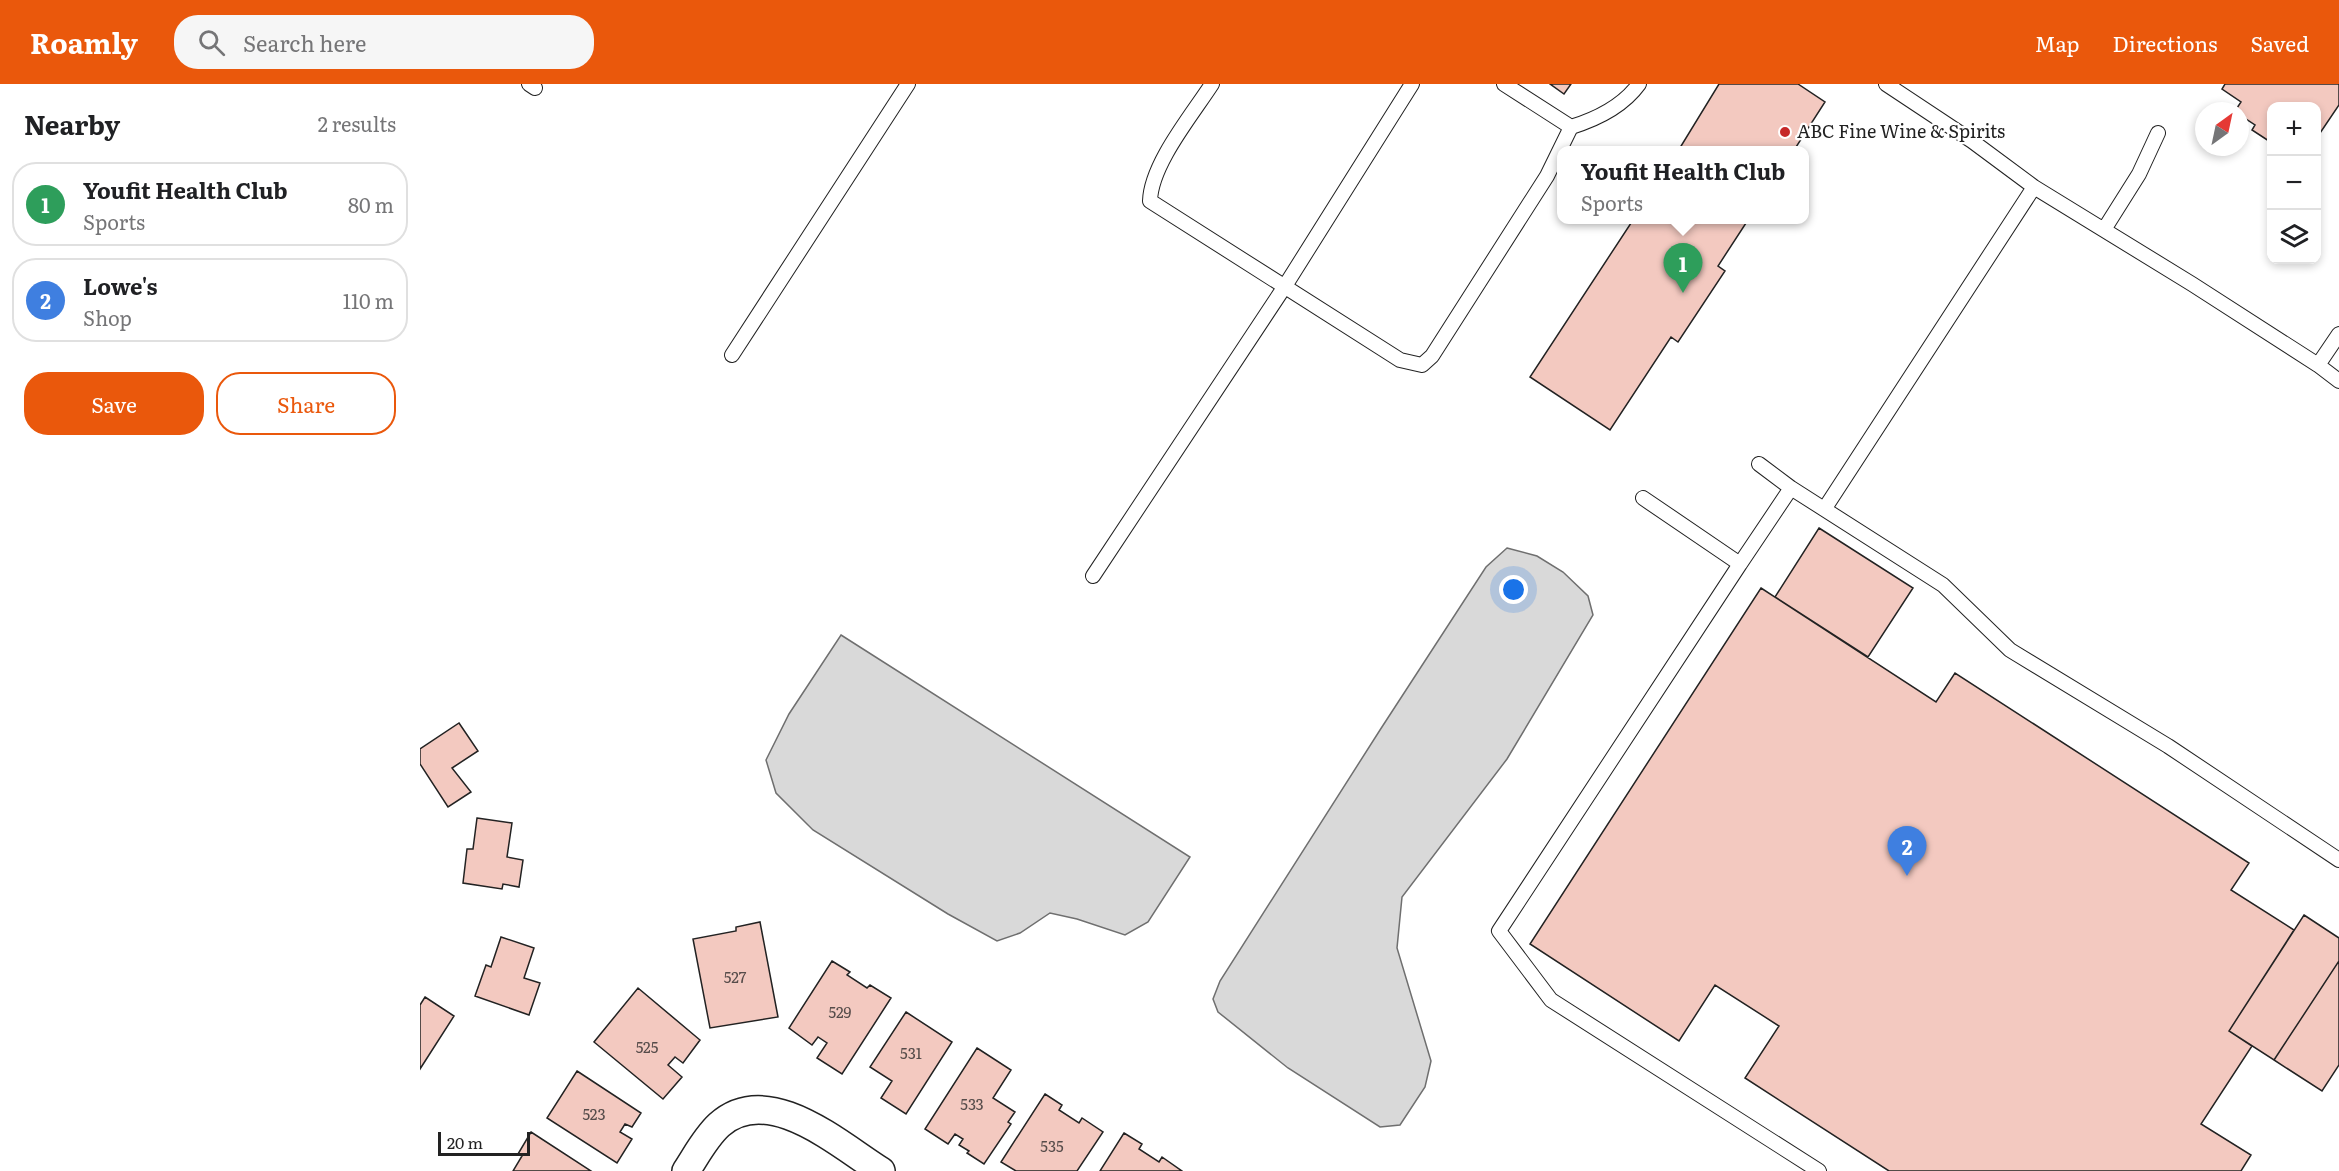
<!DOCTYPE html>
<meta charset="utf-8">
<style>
:root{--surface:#fff;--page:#f6f6f6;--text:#202124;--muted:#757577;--line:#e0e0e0;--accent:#ea580c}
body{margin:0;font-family:Literata,serif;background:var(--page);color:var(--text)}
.controls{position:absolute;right:18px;top:18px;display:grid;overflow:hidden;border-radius:12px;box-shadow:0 3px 9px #0003}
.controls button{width:54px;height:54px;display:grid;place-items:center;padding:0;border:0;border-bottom:2px solid var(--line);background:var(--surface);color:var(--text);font:30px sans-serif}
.compass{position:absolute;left:1775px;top:18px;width:54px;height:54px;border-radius:50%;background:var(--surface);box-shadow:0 3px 9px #0003;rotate:33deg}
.scale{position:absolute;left:18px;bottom:15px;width:92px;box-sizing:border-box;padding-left:6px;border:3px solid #222;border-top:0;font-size:16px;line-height:21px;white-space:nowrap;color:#222;-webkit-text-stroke:4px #fff;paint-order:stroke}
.you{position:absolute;left:1094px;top:506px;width:21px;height:21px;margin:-15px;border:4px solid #fff;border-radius:50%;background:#1a73e8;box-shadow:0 0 0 9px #1a73e833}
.badge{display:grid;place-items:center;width:39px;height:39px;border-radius:50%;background:var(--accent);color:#fff;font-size:20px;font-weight:700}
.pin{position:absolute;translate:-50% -50px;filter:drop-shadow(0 2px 3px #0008)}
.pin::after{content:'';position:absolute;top:32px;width:21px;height:18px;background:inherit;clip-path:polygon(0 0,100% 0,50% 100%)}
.popup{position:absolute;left:1137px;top:62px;width:252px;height:78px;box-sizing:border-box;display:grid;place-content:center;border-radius:12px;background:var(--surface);filter:drop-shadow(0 2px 4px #0005);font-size:20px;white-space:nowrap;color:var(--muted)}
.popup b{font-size:22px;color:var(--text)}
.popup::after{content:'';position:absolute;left:50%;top:100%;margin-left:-12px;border:12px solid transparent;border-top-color:var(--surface)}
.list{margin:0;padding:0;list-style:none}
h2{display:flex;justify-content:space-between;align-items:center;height:78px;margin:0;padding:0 24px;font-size:26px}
h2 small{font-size:20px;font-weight:400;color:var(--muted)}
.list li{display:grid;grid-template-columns:39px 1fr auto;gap:18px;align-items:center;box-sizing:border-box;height:84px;margin:0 12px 12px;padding:0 12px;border:2px solid var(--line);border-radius:24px}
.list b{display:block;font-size:22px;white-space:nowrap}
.list p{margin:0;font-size:20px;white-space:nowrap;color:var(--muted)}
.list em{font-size:20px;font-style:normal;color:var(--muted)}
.actions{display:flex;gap:12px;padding:18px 24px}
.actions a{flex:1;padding:14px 0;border:2px solid var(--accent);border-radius:24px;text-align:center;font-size:21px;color:var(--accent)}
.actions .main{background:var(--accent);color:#fff}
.icon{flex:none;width:33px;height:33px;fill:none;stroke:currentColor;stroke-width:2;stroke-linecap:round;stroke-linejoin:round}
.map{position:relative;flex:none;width:1919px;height:1087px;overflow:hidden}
header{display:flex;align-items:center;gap:36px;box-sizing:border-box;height:84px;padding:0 30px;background:var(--accent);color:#fff}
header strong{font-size:28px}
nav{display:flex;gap:33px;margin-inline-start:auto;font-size:21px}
.search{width:420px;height:54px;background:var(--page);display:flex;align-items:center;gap:15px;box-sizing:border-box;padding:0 21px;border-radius:24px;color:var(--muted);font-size:22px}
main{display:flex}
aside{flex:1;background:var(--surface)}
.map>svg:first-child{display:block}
.water{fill:#d9d9d9;stroke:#6f6f6f;stroke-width:1.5}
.building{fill:#f3c9c0;stroke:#222;stroke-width:1.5}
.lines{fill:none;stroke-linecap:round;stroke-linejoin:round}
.lane-casing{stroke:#222;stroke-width:16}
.street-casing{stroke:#222;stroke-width:30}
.lane{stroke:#fff;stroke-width:14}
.street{stroke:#fff;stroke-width:27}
.poi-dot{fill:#c62828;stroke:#fff;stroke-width:2}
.labels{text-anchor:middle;stroke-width:4.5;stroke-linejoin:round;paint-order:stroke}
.number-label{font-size:15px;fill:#564c4a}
.poi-label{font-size:18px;fill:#222;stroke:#fff;text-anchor:start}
</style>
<header>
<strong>Roamly</strong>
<div class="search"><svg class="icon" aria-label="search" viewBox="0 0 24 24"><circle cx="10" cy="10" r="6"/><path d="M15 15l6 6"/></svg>Search here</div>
<nav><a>Map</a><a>Directions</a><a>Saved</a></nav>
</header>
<main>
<aside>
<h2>Nearby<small>2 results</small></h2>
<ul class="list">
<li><span class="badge" style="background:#2e9e5b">1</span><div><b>Youfit Health Club</b><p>Sports</p></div><em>80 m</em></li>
<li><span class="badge" style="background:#3f7fe0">2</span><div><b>Lowe's</b><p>Shop</p></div><em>110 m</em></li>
</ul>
<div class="actions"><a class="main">Save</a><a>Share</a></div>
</aside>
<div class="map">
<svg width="1919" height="1087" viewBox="0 0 1919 1087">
<rect width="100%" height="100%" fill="#fff"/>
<path class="water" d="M1087,464L1117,472L1143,488L1168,512L1173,531L1087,675L982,813L977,864L1011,977L1005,1003L980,1041L960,1043L868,984L798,928L793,915L800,897L960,646L1066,483Z
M421,551L770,773L728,838L705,851L657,835L630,829L600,849L577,857L528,830L393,746L356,709L346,676L369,630Z"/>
<path class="building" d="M1130,0H1151L1144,10Z
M1299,0H1378L1405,18L1376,63L1381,67H1258Z
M1805,0H1919V21L1896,55V22H1852V59L1832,46L1835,41L1820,31V27H1815L1821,18L1802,5Z
M1213,136H1328L1298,182L1305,187L1258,258L1251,253L1190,346L1110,293Z
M1399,444L1493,504L1448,573L1355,513Z
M1341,504L1516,618L1535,589L1829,779L1811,806L1874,846L1809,947L1832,962L1781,1040L1831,1071L1821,1087H1469L1325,994L1359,942L1295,901L1259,957L1110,860Z
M39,639L58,667L32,684L51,708L28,723L0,680V665Z
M57,734L92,739L87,773L103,776L99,803L83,800L82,805L43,799L47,765H53Z
M1884,831L1919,854V877L1854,976L1809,947Z
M340,838L358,933L290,944L273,855L316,847V843Z
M81,853L114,864L104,894L120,899L109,931L55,912L66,881L71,883Z
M412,877L430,888L427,891L447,904L450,901L471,914L422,990L397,974L407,959L398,953L392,961L369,944Z
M1919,877V981L1902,1007L1854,976Z
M218,904L280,956L263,979L255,973L248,981L262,993L243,1015L174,958Z
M5,913L34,932L0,985V921Z
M486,928L532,958L486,1030L461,1014L472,997L450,983Z
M557,964L591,986L573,1014L595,1028L588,1038L591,1040L564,1080L547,1069L549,1067L539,1061L543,1055L535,1050L528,1060L505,1045Z
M157,987L221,1029L212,1043L205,1040L200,1048L212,1055L197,1079L127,1034Z
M625,1010L642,1021L639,1026L659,1039L662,1034L683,1048L657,1087H596L581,1078Z
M111,1048L171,1087H93L102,1072L98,1070Z
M704,1049L722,1060L719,1065L739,1078L742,1073L762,1087H680Z"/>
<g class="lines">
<defs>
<path id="lane" d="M109,0L115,4
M792,0C772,31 731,80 730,117L980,276L1002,281L1012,272L1127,92L1151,43
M1084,0L1151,43C1177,35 1203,22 1219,0
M1466,0L1552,57L1614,103L1772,200L1898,281L1919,297
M1685,144L1719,90L1738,49
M312,271L488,0
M1898,281L1919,250
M1339,380L1371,404L1523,501L1590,566L1748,662L1919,776
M1223,414L1320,480L1371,404
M1405,424L1614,103
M1320,480L1079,847L1131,916L1399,1087
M673,492L865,202L992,0"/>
<path id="street" d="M266,1087C276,1072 285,1054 299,1041C348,997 418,1060 461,1087"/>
</defs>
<use href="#lane" class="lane-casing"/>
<use href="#street" class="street-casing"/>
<use href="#lane" class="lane"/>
<use href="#street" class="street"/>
</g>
<circle class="poi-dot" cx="1365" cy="48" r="6"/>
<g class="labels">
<g class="number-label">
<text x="315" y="899">527</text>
<text x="420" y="934">529</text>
<text x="227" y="969">525</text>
<text x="491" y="975">531</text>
<text x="552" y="1026">533</text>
<text x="174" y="1036">523</text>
<text x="632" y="1068">535</text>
</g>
<g class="poi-label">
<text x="1377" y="54">ABC Fine Wine &amp; Spirits</text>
</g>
</g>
</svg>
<div class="controls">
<button>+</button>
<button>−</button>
<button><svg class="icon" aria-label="layers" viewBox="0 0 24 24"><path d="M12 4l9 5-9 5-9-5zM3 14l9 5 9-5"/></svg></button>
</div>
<svg class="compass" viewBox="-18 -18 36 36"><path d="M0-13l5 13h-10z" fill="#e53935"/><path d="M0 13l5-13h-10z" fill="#757577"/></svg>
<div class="scale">20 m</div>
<div class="you"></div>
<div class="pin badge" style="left:1263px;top:209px;background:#2e9e5b">1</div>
<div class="popup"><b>Youfit Health Club</b>Sports</div>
<div class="pin badge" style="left:1487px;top:792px;background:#3f7fe0">2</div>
</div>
</main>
